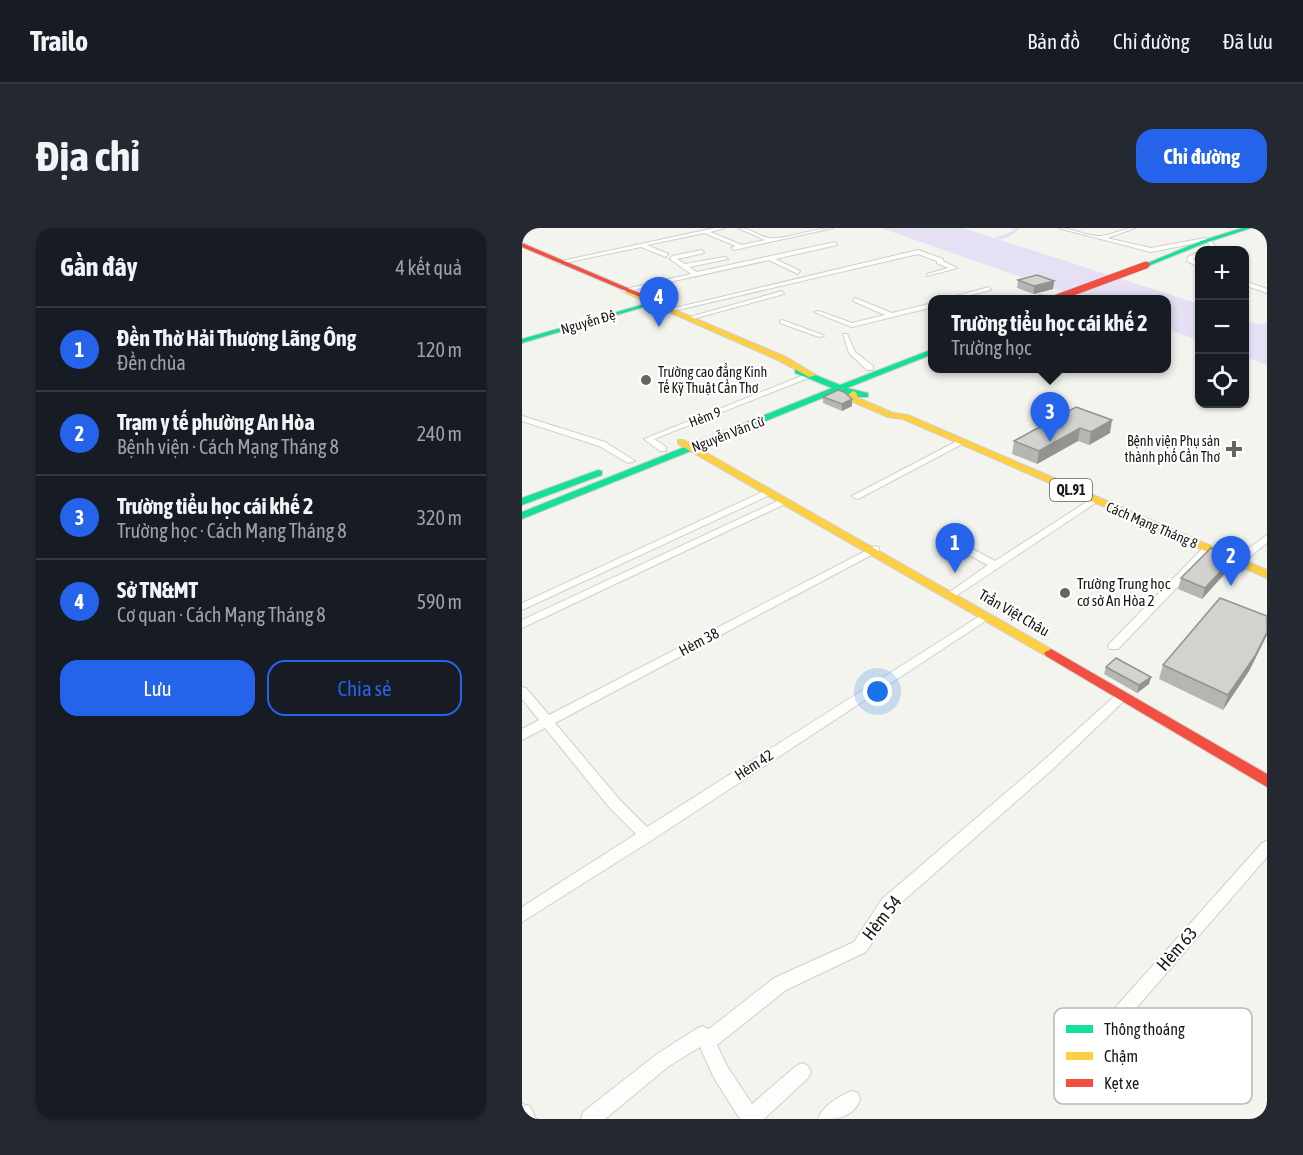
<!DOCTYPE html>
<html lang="vi">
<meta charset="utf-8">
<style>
:root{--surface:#171b24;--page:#242831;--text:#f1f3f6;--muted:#9ea1a6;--line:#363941;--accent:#2563eb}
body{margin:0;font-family:"Asap Condensed",sans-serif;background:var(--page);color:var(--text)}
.controls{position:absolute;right:18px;top:18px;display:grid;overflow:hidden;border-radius:12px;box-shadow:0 2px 4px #0004}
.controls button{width:54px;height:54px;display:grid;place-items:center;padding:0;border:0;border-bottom:2px solid var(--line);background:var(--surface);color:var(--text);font:30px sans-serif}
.you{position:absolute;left:356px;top:464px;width:21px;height:21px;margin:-15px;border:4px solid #fff;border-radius:50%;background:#1a73e8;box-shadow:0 0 0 9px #1a73e833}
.badge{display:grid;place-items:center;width:39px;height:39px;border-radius:50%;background:var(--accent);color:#fff;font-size:20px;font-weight:700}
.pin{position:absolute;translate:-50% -50px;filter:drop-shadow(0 2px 3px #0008)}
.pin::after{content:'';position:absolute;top:32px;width:21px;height:18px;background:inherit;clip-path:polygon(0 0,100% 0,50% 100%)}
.popup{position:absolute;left:406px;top:67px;width:243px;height:78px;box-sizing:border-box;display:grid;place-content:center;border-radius:12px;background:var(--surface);filter:drop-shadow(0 2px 4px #0005);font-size:20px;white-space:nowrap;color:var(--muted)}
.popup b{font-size:22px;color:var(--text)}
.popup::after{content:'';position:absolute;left:50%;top:100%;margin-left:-12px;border:12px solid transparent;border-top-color:var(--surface)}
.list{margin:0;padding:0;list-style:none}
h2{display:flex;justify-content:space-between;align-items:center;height:78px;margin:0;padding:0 24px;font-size:26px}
h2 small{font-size:20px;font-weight:400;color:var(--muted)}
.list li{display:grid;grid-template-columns:39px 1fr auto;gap:18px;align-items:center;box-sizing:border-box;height:84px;padding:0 24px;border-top:2px solid var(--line)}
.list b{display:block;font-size:22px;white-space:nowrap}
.list p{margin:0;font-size:20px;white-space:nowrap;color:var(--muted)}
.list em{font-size:20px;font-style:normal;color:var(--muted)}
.actions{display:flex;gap:12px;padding:18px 24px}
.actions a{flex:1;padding:14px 0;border:2px solid var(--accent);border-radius:18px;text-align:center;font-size:21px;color:var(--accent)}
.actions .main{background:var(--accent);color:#fff}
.icon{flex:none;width:33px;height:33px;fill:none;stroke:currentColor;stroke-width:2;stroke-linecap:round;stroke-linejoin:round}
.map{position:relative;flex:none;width:745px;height:891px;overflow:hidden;border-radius:18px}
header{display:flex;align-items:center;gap:36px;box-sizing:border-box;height:84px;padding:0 30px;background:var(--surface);border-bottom:2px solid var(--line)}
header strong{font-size:28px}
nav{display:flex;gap:33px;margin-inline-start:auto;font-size:21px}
.intro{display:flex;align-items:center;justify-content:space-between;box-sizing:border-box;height:144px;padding:0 36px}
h1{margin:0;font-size:42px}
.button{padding:15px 27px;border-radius:18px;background:var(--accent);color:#fff;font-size:21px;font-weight:700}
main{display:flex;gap:36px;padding:0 36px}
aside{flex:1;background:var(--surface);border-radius:18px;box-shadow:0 2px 4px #0004}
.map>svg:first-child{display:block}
.water{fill:#e6e0f4}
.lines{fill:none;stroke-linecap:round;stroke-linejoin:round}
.canal{fill:#e6e0f4;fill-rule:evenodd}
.street-casing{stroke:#cfd0cb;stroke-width:2}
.fast-casing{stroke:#cfd0cb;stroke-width:2}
.slow-casing{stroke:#cfd0cb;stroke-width:2}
.jam-casing{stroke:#cfd0cb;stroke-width:2}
.street{fill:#fdfdfc;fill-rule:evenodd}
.fast{fill:#16e098;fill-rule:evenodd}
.slow{fill:#ffcf43;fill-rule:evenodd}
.jam{fill:#f24e42;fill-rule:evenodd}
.jam-bridge-casing{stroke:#cfd0cb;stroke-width:8;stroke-linecap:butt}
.jam-bridge{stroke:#f24e42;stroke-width:7}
.wall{fill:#b5b5b1}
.shaded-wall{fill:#939390}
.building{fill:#d2d2ce;stroke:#939390;stroke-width:1.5}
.poi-dot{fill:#646460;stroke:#fff;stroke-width:2}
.labels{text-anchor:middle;stroke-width:4.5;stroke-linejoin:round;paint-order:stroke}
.far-street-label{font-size:14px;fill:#171714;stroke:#fff}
.far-poi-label{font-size:14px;fill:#171714;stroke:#fff;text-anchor:start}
.shield{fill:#fff;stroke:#5d5d5a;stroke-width:1.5}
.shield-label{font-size:14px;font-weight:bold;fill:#171714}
.poi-label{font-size:15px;fill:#171714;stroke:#fff;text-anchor:start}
.street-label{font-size:15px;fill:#171714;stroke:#fff}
.near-street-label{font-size:18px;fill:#171714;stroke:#fff}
.key{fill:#fff;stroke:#b9b9b8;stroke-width:1.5}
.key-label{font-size:16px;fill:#171714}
</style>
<header>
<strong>Trailo</strong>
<nav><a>Bản đồ</a><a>Chỉ đường</a><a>Đã lưu</a></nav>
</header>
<div class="intro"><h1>Địa chỉ</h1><a class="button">Chỉ đường</a></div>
<main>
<aside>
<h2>Gần đây<small>4 kết quả</small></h2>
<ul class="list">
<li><span class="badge">1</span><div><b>Đền Thờ Hải Thượng Lãng Ông</b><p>Đền chùa</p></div><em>120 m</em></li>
<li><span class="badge">2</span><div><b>Trạm y tế phường An Hòa</b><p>Bệnh viện · Cách Mạng Tháng 8</p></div><em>240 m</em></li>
<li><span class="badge">3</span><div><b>Trường tiểu học cái khế 2</b><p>Trường học · Cách Mạng Tháng 8</p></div><em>320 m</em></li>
<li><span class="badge">4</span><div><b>Sở TN&amp;MT</b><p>Cơ quan · Cách Mạng Tháng 8</p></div><em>590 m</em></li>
</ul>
<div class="actions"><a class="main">Lưu</a><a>Chia sẻ</a></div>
</aside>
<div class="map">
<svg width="745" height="891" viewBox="0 0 745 891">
<rect width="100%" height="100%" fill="#f3f4ee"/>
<path class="water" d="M359,0H441L677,76V113L645,101V71H562Z
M723,92L735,96L745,95V137L723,129Z"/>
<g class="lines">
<path class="canal" d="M492,0H498C493,7 479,14 471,11L490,3Z"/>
<defs>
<path id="street" d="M193,0H203L188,4L220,17L243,12L216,0C229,0 237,9 248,10C261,12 293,0 311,0L212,22L209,20L214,18L182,5L125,17L146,26L144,29L119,19L38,36L35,34Z
M536,0C551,0 566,9 579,8C591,7 601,0 613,0L585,10L629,20L683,10L688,12L694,19L687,22H681L688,18L684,13L629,24Z
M737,0H745V3L738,1Z
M313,14L315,17L253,31L278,43L276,46L247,32L102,64L99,62L169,46L148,31L150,28L180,22L182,25L155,31L163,36L203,29L206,31L167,39L175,44Z
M396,22L421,31V33L435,40L405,48V46L426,40L415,35V33L396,26L147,84L144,82Z
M678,23V27L671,31L678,36V40L665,33L666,29Z
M722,53L745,61V65L722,57Z
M467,59L469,62L431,71H423Z
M260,63L262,66L167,92L164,90Z
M333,70L370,85L411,75V79L330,99L292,84L297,83L330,95L363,87L331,73Z
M260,92L301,107L302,108L297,109L258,95V93Z
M321,106H325L333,124L351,138V142H345L327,125Z
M287,145L294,147L132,211L144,219V223H138L122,211Z
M0,188L83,214L113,233L106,235L77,218L0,193Z
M437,212L444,214L338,270L335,271L330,268Z
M247,261L250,262V266L0,382V375Z
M572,269L575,270V274L431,370L427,371L422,368L466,337L424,315V311H432L473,333Z
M262,270L267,273L265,275L0,400V392Z
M745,307V315L720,335H712V331Z
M353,318L357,319V323L33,495L97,571L125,599L461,386L465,385L471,388L130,612L0,694V679L114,606L87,579L23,500L0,512V501L17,492L0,471V459L4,460L27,487Z
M686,318L691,321L690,323L596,421H588L586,418L588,415L682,319Z
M601,463L607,467L605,470L532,540L372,681L344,724L264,762L195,817L205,838L230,876L274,838L280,835L286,838L289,844L286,850L242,891H218L192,850L178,819L147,838L83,891H59L61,884L135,826L174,801L180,798L187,801L252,750L332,714L360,671L522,532L597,464Z
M745,613V629L571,830L565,833L559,830L556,824L559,818L740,615Z
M329,863L336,865L338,872C330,891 314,891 296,891C300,879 317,868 329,863Z
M0,876L8,878L14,891H0Z"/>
<path id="fast" d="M720,0H729L683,15L626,38L621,37L679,13Z
M130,74L135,75L0,115V111Z
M411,121V126L325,160L346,165V169H331L318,163L0,291V284L310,160L273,145V141H279L318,157Z
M76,242L80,243V247L0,277V270Z"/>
<path id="slow" d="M104,63H108L264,129L294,147L287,149L258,133L104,65Z
M331,163L334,164L336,170L371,185L386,187L745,342V350L381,191L366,189L329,173L327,166Z
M156,212H162L536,425L534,428H524L156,216Z"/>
<path id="jam" d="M0,15L122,67L123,68L118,69L0,19Z
M518,67L539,71H507Z
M529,421L745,546V559L524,428L522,425Z"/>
</defs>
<use href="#street" class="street-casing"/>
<use href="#fast" class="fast-casing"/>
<use href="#slow" class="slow-casing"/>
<use href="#jam" class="jam-casing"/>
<use href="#street" class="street"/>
<use href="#fast" class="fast"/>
<use href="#slow" class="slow"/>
<use href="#jam" class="jam"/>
<defs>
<path id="jam-bridge" d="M532,71L624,37"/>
</defs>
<use href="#jam-bridge" class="jam-bridge-casing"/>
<use href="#jam-bridge" class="jam-bridge"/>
</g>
<path class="wall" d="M496,52L532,53L531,61L512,66L495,60Z
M301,169L330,178L320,183L301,175Z
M554,179L588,205L567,217L556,213L515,236L490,226L492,213Z
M707,341L680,371L656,361L659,350Z
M745,388V407L727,443L701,482L637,451L641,437Z
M584,439L629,449L627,456L615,465L582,446Z"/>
<path class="shaded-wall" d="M532,53L531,61L512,66V58Z
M330,171V178L320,183V176Z
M590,192L588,205L567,217L569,204Z
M558,200L556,213L515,236L517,223Z
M711,330L707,341L680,371L683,360Z
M745,404V407L727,443L701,482L706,467Z
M629,449L627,456L615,465L617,457Z"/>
<path class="building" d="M515,47L532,53L512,58L496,52Z
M316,162L322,164L330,171L320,176L301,169Z
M554,179L590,192L569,204L558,200L517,223L492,213Z
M689,320L711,330L683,360L659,350Z
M698,370L745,388V404L733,428L706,467L641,437Z
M594,430L629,449L617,457L584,439Z"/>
<g class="poi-dot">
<circle cx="124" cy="152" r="6"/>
<path d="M709 212h6v6h6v6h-6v6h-6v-6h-6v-6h6z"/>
<circle cx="543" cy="365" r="6"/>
</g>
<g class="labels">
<g class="far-street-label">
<text transform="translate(66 94) rotate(-16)" y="5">Nguyễn Đệ</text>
<text transform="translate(183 189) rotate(-21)" y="5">Hẻm 9</text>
<text transform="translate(206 206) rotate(-21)" y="5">Nguyễn Văn Cừ</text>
<text transform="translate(630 297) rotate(23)" y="5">Cách Mạng Tháng 8</text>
</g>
<g class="far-poi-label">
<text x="136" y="149">Trường cao đẳng Kinh<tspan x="136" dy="16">Tế Kỹ Thuật Cần Thơ</tspan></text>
<text x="698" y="218" text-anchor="end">Bệnh viện Phụ sản<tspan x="698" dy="16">thành phố Cần Thơ</tspan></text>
</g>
<rect class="shield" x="528" y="251" width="42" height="22" rx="4.5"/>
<g class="shield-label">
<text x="549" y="267">QL.91</text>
</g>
<g class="poi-label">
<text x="555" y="361">Trường Trung học<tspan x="555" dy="17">cơ sở An Hòa 2</tspan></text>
</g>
<g class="street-label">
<text transform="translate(492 385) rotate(30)" y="5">Trần Việt Châu</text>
<text transform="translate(177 414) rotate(-28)" y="5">Hèm 38</text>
<text transform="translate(232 537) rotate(-33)" y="5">Hèm 42</text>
</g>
<g class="near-street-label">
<text transform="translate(360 690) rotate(-52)" y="6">Hèm 54</text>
<text transform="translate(655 721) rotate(-49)" y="6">Hèm 63</text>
</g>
</g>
<rect x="532" y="780" width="198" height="96" rx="9" class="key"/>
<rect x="544" y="797" width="27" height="8" fill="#16e098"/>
<rect x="544" y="824" width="27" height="8" fill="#ffcf43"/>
<rect x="544" y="851" width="27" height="8" fill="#f24e42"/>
<g class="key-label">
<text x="582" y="807">Thông thoáng</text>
<text x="582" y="834">Chậm</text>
<text x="582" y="861">Kẹt xe</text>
</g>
</svg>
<div class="controls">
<button>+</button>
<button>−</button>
<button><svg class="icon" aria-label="locate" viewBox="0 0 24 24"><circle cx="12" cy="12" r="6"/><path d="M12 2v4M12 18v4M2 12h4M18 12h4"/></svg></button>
</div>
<div class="you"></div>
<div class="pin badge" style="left:433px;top:345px">1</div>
<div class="pin badge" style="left:709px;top:358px">2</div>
<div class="pin badge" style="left:528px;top:214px">3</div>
<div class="popup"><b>Trường tiểu học cái khế 2</b>Trường học</div>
<div class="pin badge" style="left:137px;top:99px">4</div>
</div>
</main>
